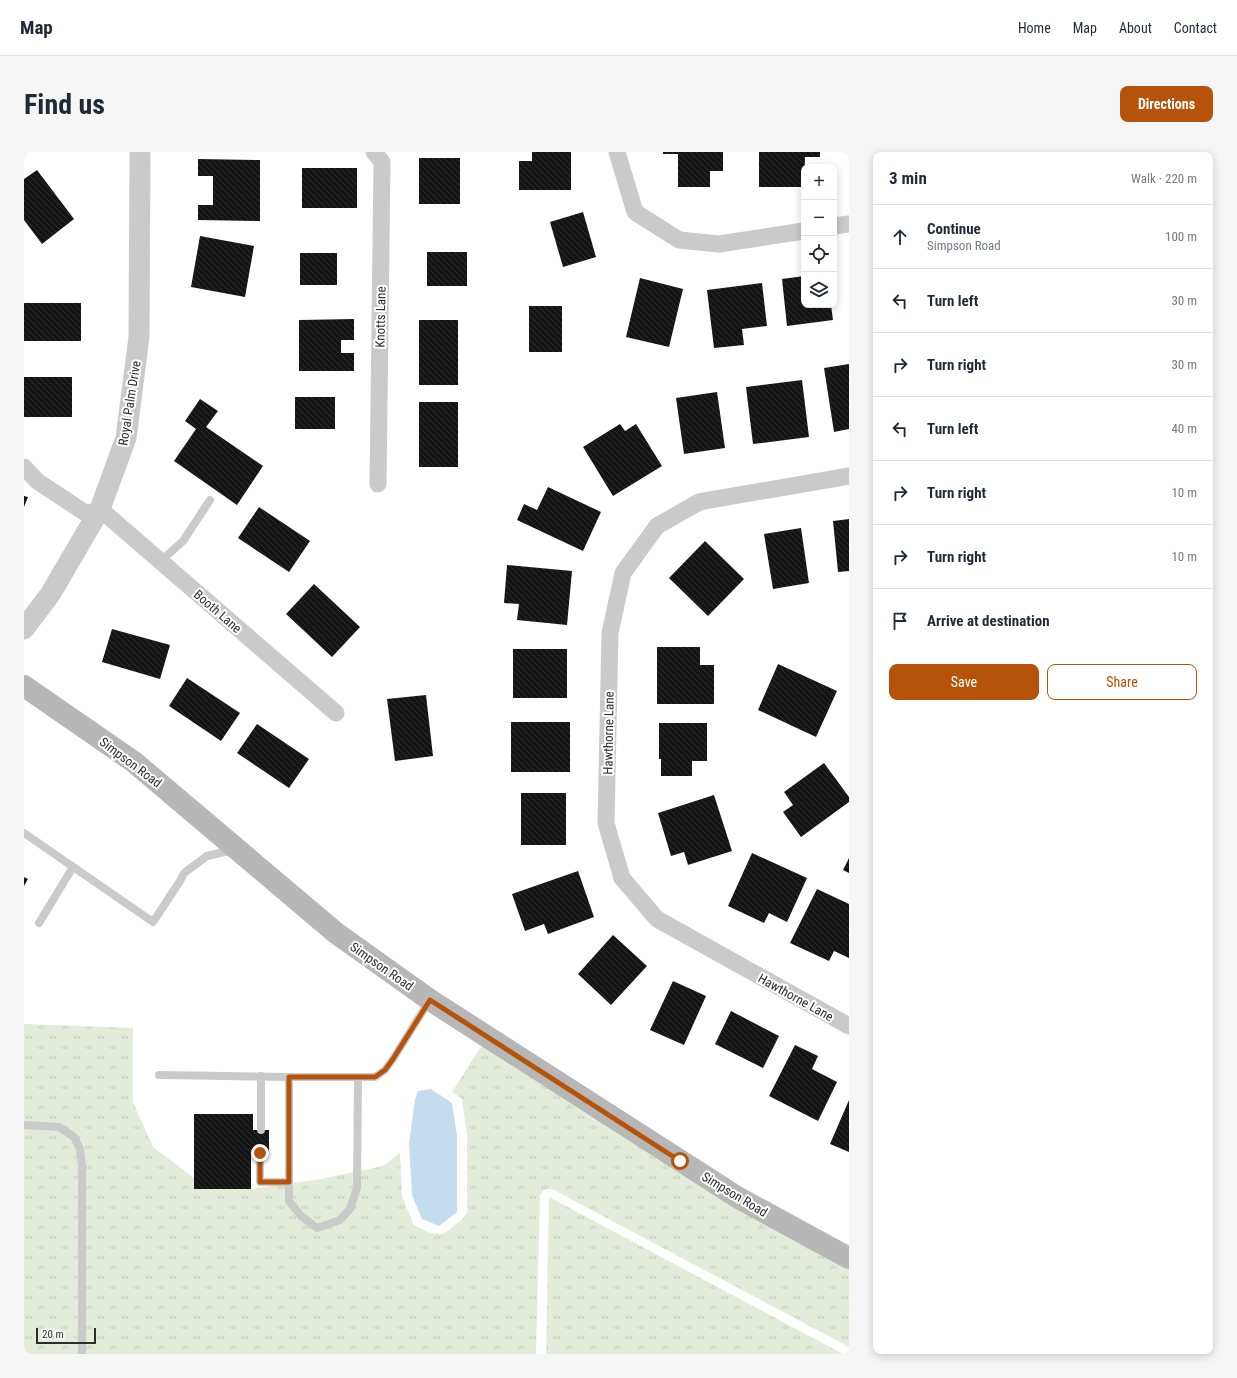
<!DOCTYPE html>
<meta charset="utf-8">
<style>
:root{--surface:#fff;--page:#f6f6f7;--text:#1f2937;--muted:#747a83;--line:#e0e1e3;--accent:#b45309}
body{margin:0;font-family:"Roboto Condensed",sans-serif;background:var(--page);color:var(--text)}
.controls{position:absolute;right:12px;top:12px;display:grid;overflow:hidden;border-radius:8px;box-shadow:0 2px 10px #0003}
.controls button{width:36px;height:36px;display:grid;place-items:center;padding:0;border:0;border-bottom:1px solid var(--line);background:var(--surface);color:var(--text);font:20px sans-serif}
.scale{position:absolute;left:12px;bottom:10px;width:60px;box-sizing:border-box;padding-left:4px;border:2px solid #2d2d2d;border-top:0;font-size:11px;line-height:14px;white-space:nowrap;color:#2d2d2d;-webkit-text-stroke:3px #fff;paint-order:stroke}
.stop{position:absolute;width:12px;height:12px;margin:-9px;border:3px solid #b45309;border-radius:50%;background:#fff}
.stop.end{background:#b45309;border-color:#fff;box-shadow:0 1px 4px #0008}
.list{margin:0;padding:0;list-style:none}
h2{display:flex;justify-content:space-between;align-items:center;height:52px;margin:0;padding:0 16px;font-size:17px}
h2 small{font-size:13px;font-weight:400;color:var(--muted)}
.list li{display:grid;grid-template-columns:26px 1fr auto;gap:12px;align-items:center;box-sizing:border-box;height:64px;padding:0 16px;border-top:1px solid var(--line)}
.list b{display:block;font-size:15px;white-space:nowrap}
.list p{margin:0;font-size:13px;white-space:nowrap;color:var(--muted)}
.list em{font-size:13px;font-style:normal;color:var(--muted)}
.actions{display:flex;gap:8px;padding:12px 16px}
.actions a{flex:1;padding:9px 0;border:1px solid var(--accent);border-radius:8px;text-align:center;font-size:14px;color:var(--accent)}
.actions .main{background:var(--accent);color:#fff}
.icon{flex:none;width:22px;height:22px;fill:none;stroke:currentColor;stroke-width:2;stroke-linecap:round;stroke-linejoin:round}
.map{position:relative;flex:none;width:825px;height:1202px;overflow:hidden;border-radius:8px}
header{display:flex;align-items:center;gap:24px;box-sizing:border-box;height:56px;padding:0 20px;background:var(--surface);border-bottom:1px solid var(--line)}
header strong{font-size:19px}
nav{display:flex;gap:22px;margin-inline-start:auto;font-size:14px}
.intro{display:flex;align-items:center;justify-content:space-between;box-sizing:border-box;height:96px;padding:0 24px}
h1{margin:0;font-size:28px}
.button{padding:10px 18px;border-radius:8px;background:var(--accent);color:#fff;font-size:14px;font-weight:700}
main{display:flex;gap:24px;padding:0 24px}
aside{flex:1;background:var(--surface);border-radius:8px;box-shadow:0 2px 10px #0003}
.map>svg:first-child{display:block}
.grass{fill:url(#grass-tufts)}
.water{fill:#c3dcee}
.building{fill:url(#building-back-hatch)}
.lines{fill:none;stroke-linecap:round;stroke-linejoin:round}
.service{stroke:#cacaca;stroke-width:8}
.minor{stroke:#cacaca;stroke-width:17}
.tertiary{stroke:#cacaca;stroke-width:21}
.secondary{stroke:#b7b7b7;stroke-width:22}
.route{stroke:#b45309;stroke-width:5}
.labels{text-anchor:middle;stroke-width:4;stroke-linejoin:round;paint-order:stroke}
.street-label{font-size:13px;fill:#2d2d2d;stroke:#fff}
</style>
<header>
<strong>Map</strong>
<nav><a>Home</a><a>Map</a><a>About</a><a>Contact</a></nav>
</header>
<div class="intro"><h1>Find us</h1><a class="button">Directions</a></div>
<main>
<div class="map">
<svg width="825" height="1202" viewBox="0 0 825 1202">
<defs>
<pattern id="grass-tufts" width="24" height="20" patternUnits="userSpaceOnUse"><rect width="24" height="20" fill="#e3ecd9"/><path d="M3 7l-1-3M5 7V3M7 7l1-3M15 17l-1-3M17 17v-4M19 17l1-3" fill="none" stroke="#c3cbbb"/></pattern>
<pattern id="building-back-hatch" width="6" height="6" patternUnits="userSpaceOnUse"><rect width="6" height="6" fill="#141414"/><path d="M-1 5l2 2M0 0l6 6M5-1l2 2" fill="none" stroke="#2e2e2e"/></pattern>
</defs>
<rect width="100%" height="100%" fill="#fff"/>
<path class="grass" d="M0,872L109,876V950L129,995L177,1031L226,1037L297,1027L359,1014L376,1001L378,1044L389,1072C395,1076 408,1083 416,1082C422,1082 428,1076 432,1072C437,1068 441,1066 443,1060V983L438,947L428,940L463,885L825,1101V1195L530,1038C523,1036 520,1037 516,1043L512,1202H0Z
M525,1045L819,1202H522Z"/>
<path class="water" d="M407,937L428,951L433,984V1060L415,1074L398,1067L388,1043L385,992L391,947L394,939Z"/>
<path class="building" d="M508,0H547V38H495V9H508Z
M639,0H699V19H686V35H654V2H639Z
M735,0H796V5H781L780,35H735Z
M395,6H436V52H395Z
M174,7L236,8V69L174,68V53H189V24H174Z
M278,16H333V56H278Z
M13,18L50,67L18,92L0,68V27Z
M559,60L572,105L539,115L526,70Z
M176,84L230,94L221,145L167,135Z
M403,100H443V134H403Z
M276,101H313V133H276Z
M780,124V153H807L809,168L763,174L758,127Z
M616,126L659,137L645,195L602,185Z
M738,131L743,174L718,177L720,193L690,196L683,138Z
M0,151H57V189H0Z
M505,154H538V200H505Z
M330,167V188H317V201H330V219H275V168Z
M395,168H434V233H395Z
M825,212V277L810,280L800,216Z
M0,225H48V265H0Z
M778,228L785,285L729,292L722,235Z
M693,240L701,296L660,302L652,246Z
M271,245H311V277H271Z
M176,247L194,259L182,275L239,314L213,353L150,309L172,277L161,269Z
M395,250H434V315H395Z
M596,272L601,279L612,272L638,314L589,344L559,295Z
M524,335L577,360L559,399L493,368L500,352L513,358Z
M0,344L4,345L0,355Z
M235,355L286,389L265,420L214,386Z
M825,367V419L814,420L809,369Z
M777,376L785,431L749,437L740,382Z
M681,389L720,427L684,464L645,426Z
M483,413L548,419L543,473L493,468L495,452L480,451Z
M290,432L336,475L308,505L262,462Z
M88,477L146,493L136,527L78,510Z
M633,495H676V513H690V552H633Z
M489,497H543V546H489Z
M754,512L813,539L792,585L734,558Z
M163,526L216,561L197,589L145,554Z
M402,543L409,604L371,609L363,547Z
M487,570H546V620H487Z
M635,571H683V609H668V624H637V607H635Z
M233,572L285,607L265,636L213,601Z
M800,611L825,645V650L777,685L759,660L769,653L760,640Z
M497,641H542V693H497Z
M690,643L708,699L664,713L660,700L647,704L634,661Z
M728,701L783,726L763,770L745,761L740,771L704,754Z
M825,706V721L819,718Z
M554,719L570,765L524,782L520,772L501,779L488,742Z
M0,725L4,727L0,734Z
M793,737L825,752V806L810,799L805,809L766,791Z
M589,783L623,814L587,853L554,822Z
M649,829L682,844L660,893L626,878Z
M707,859L755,884L739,916L691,892Z
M771,893L794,904L788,917L813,930L794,969L745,944Z
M825,948V1000L806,992Z
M170,962H229V978H245V1001H227V1037H170Z"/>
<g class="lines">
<path class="service" d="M137,409L159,389L186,348
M0,681L129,770L156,729L160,721L183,704L209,698
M15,771L49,715
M135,923L265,925
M237,924V978
M334,925L333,1036L326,1057L316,1068L293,1076L277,1064L265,1049V925H351L361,918L369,907L405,849
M0,973L35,975L50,985L56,997L58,1014V1202
M236,1001V1030H265"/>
<path class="minor" d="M350,0L358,10L354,332
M593,0L611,60L655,88L695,92L780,79
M810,74L825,72
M0,315L13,329L63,362L76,357L312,561
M825,324L675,350L633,374L599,421L586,481L582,671L598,726L633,767L825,874"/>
<path class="tertiary" d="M0,477L27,441L76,357L102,286L115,185L116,0"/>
<path class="secondary" d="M0,534L110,610L312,781L406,848L713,1045L825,1106"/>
</g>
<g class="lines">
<path class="route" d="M236,1001V1030H265V925H351L361,918L369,907L406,848L656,1009"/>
</g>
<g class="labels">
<g class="street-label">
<text transform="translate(356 165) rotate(-89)" y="5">Knotts Lane</text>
<text transform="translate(105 251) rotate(-81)" y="5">Royal Palm Drive</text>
<text transform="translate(194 459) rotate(41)" y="5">Booth Lane</text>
<text transform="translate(584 581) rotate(-89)" y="5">Hawthorne Lane</text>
<text transform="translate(107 610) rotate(37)" y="5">Simpson Road</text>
<text transform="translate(358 814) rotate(35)" y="5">Simpson Road</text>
<text transform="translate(772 845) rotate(29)" y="5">Hawthorne Lane</text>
<text transform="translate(711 1042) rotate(31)" y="5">Simpson Road</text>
</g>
</g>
</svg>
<div class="controls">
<button>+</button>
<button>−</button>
<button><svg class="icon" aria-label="locate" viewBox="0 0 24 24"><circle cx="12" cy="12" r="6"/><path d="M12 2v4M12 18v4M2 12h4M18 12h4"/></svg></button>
<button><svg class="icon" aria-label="layers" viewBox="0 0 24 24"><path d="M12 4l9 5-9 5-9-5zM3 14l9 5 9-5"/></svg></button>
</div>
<div class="scale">20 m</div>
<div class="stop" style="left:656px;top:1009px"></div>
<div class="stop end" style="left:236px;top:1001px"></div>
</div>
<aside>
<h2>3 min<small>Walk · 220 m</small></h2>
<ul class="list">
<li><svg class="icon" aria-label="ahead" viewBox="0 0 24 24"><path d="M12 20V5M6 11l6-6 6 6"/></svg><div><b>Continue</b><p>Simpson Road</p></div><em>100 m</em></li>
<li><svg class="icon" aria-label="left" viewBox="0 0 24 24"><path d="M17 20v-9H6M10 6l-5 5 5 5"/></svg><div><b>Turn left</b></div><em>30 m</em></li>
<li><svg class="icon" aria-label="right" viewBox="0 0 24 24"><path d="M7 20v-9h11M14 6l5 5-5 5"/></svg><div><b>Turn right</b></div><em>30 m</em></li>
<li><svg class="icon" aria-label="left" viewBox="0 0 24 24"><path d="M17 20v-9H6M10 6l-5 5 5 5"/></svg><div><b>Turn left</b></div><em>40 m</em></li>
<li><svg class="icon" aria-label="right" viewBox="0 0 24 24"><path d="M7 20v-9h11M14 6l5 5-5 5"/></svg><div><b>Turn right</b></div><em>10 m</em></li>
<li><svg class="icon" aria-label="right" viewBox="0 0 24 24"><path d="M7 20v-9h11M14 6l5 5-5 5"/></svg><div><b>Turn right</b></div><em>10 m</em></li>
<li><svg class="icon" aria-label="arrive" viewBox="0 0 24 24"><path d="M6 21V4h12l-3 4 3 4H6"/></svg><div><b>Arrive at destination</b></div></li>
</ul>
<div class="actions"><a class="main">Save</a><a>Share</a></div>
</aside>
</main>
